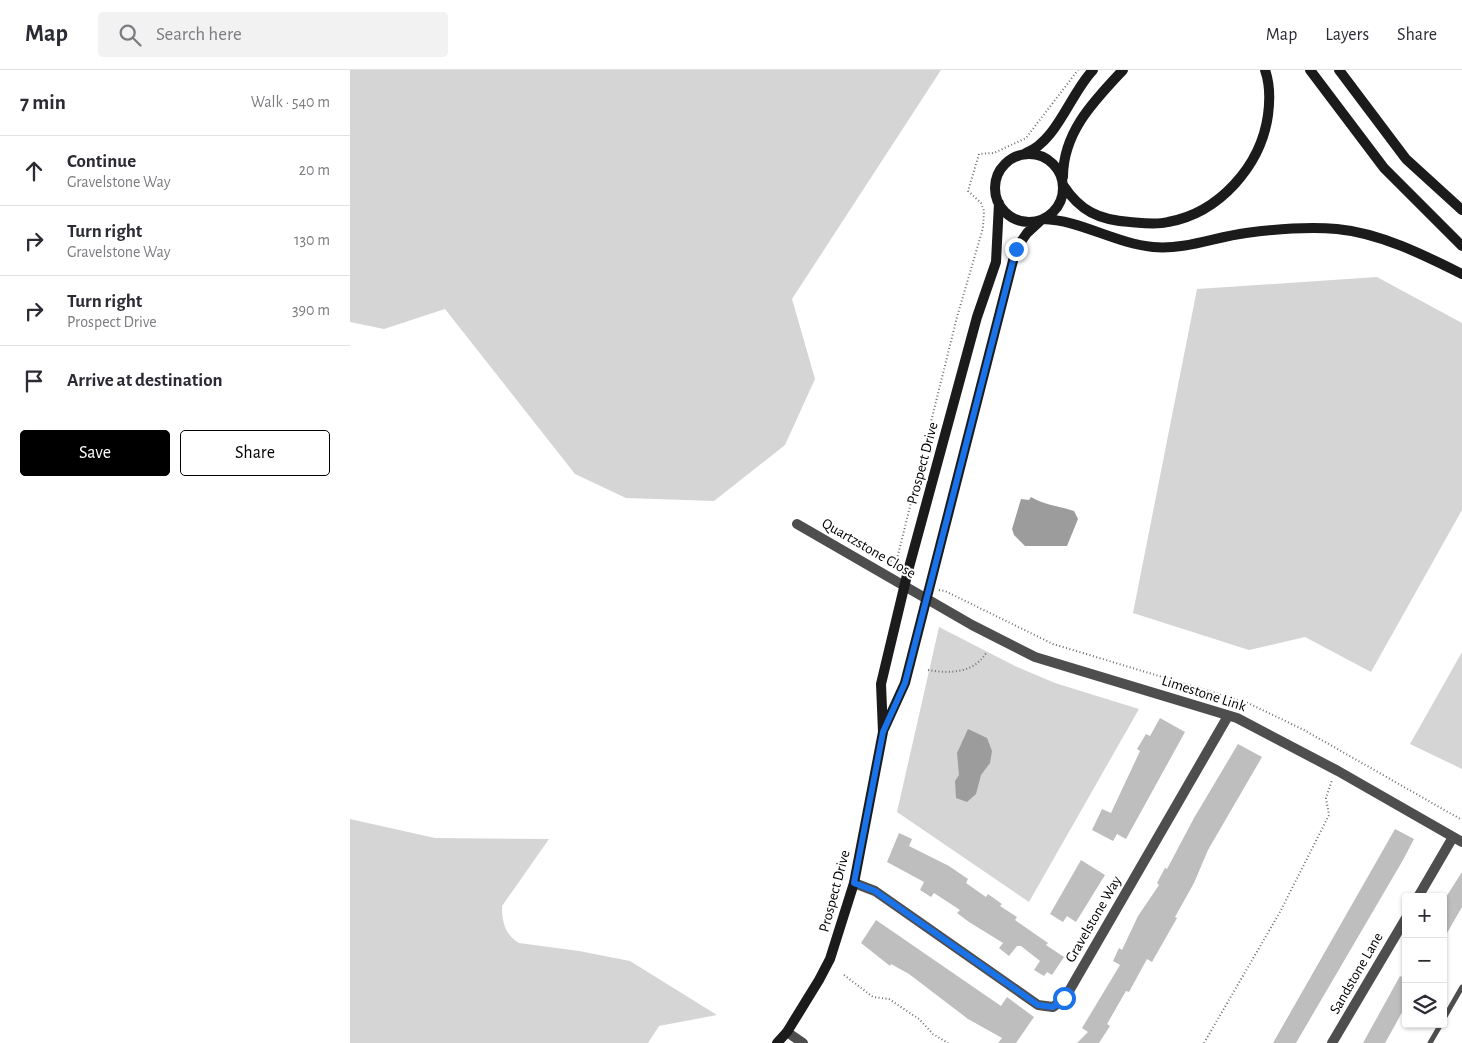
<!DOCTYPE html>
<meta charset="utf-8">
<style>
:root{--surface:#fff;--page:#f2f2f3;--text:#2b2b33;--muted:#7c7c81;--line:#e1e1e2;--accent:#000}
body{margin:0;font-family:"Alegreya Sans",sans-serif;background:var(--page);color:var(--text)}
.controls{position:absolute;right:15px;bottom:15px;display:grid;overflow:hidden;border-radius:5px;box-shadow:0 1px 4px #0004}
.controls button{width:45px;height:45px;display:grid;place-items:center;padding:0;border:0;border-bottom:1px solid var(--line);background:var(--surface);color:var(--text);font:25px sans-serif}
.stop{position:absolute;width:15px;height:15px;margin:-11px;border:4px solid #1a73e8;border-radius:50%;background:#fff}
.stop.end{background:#1a73e8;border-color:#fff;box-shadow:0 1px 5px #0008}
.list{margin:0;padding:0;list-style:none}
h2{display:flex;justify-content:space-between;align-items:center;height:65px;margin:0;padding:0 20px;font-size:21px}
h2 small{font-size:16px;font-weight:400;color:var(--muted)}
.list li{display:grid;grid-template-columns:32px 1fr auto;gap:15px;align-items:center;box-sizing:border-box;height:70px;padding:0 20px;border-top:1px solid var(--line)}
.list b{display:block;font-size:19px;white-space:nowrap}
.list p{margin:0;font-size:16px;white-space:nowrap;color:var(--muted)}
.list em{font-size:16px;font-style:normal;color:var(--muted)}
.actions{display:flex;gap:10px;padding:15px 20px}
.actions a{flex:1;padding:11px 0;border:1px solid var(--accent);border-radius:5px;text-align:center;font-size:18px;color:var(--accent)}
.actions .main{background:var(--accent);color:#fff}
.icon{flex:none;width:28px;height:28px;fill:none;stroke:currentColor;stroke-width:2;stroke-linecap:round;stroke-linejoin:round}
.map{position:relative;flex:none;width:1112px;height:973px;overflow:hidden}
header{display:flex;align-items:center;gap:30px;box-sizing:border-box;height:70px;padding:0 25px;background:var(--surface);border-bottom:1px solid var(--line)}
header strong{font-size:24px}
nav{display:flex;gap:28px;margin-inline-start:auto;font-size:18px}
.search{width:350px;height:45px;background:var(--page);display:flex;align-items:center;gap:12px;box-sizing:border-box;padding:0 18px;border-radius:5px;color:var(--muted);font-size:19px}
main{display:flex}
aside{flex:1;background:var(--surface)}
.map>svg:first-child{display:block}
.green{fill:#d5d5d5}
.water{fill:#9c9c9c}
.building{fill:#bebebe}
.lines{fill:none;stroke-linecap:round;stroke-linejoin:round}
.path{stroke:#707070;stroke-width:2;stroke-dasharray:1 2.5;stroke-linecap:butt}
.lane{stroke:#4e4e4e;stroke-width:5}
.street{stroke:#4e4e4e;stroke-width:10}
.secondary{stroke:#1b1b1b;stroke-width:10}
.route{stroke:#1a73e8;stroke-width:6}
.labels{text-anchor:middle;stroke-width:4;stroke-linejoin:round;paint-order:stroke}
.street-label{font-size:15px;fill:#000;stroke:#fff}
</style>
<header>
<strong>Map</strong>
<div class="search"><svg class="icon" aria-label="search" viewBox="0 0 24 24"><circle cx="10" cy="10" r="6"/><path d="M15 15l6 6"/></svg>Search here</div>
<nav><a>Map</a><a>Layers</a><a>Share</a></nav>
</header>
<main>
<aside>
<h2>7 min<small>Walk · 540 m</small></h2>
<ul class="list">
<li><svg class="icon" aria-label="ahead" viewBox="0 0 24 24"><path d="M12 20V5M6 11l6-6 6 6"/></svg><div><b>Continue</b><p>Gravelstone Way</p></div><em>20 m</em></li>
<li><svg class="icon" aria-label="right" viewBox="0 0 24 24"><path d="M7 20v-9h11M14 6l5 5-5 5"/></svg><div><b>Turn right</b><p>Gravelstone Way</p></div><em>130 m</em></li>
<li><svg class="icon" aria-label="right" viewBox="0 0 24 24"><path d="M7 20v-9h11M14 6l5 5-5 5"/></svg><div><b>Turn right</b><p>Prospect Drive</p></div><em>390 m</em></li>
<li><svg class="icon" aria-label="arrive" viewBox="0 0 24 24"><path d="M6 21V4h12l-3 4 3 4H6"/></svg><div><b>Arrive at destination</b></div></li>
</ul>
<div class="actions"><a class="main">Save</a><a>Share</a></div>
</aside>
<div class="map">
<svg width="1112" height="973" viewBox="0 0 1112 973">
<rect width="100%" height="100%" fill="#fff"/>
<path class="green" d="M0,0H591L442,229L465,309L435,375L364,431L276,428L225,404L95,239L34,259L0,252Z
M1027,207L1112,253V440L1021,602L955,567L899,580L783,543L847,219Z
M589,557L665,596L705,613L789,639L679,832L547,742Z
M1112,582V699L1060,674Z
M0,749L85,768L199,769L152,836C152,852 155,865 169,873L229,881L280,891L367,945L309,956L298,973H0Z"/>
<path class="water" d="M681,427C694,435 709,436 724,441L728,449L717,476H675L664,465L662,459L671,429L679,430Z
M618,659L637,668L642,681L640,693L631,705L626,724L617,732L606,728L605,711L609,705L607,683Z"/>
<path class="building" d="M810,648L835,662L776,769L767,764L763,771L742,760L752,739L761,743L790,681L787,679L796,664L800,666Z
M888,674L912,687L858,780L844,813L825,847L827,848L802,892L797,889L779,922L776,921L757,954L760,956L749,973H727L738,962L732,958L770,895L763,891L769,878L772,880L788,846L809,815L807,813L815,798L817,799L844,748Z
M1045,759L1064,769L1053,790L946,973H923Z
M549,763L562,769L559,776L599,796L618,809L616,813L636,827L638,824L652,834L650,836L667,847L665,850L698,873L696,875L714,887L702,905L697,902L694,906L684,900L690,891L671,876H667L659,886L649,878L653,873L619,852L607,843L610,840L584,823L581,827L570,820L574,812L537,792Z
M731,790L755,805L726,852L717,846L713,852L700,844Z
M1112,802V837L1093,870V825L1096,827Z
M526,850L651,936L657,927L684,947L666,973H648L652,968L618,949L559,904L541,894L540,896L511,873Z
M1050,906L1056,909V935L1044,957L1035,973H1013Z"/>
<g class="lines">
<path class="path" d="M506,474L549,495
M546,493L607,247L633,158L634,141L631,133L618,121L629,84L644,83L676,68L728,0
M589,520L595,521L703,574L898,633L954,660L1112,750
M578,600C600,604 624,603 636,583
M494,905L523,927L539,929L569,949L583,964L598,973
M854,973L930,842L979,745L976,728L982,710"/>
<path class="lane" d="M1093,950L1112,917
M1080,973L1091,954"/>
<path class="street" d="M447,454L622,555L685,587L887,648L988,701L1112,772
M504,813L525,821L688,935L703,937L715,928L878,646
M1068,827L1103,767
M437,962L453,973
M982,973L1056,848"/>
<path class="secondary" d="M960,0L1034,98L1112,176
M989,0L1056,89L1112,140
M676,83C707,71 720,24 743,0
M645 118a34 34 0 1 1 68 0a34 34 0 1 1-68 0Z
M713,107C713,62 744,31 773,0
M713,115C730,141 749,150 780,152C792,153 806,155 818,152C869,143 911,96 918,45C920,30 920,14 915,0
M693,149C730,150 764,173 803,177C835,180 865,167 896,163C926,159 957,156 987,159C1030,163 1074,185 1112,204
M534,659L555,613L666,179L677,163L690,151
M427,973L437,962L469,910L480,889L504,813L533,662L531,614L558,501L627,247L646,192L649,133"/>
</g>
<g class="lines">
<path class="route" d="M666,179L555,613L533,662L504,813L525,821L688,935L703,937L714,928"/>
</g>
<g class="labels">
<g class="street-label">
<text transform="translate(572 393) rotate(-75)" y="5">Prospect Drive</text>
<text transform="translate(519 478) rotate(30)" y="5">Quartzstone Close</text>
<text transform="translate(854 623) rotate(18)" y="5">Limestone Link</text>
<text transform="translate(484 821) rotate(-75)" y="5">Prospect Drive</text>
<text transform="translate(743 849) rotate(-60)" y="5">Gravelstone Way</text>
<text transform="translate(1006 903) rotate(-60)" y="5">Sandstone Lane</text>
</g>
</g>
</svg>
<div class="controls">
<button>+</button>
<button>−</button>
<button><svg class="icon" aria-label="layers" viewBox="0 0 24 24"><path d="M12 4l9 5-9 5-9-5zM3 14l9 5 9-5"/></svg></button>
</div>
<div class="stop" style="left:714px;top:928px"></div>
<div class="stop end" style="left:666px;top:179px"></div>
</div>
</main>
